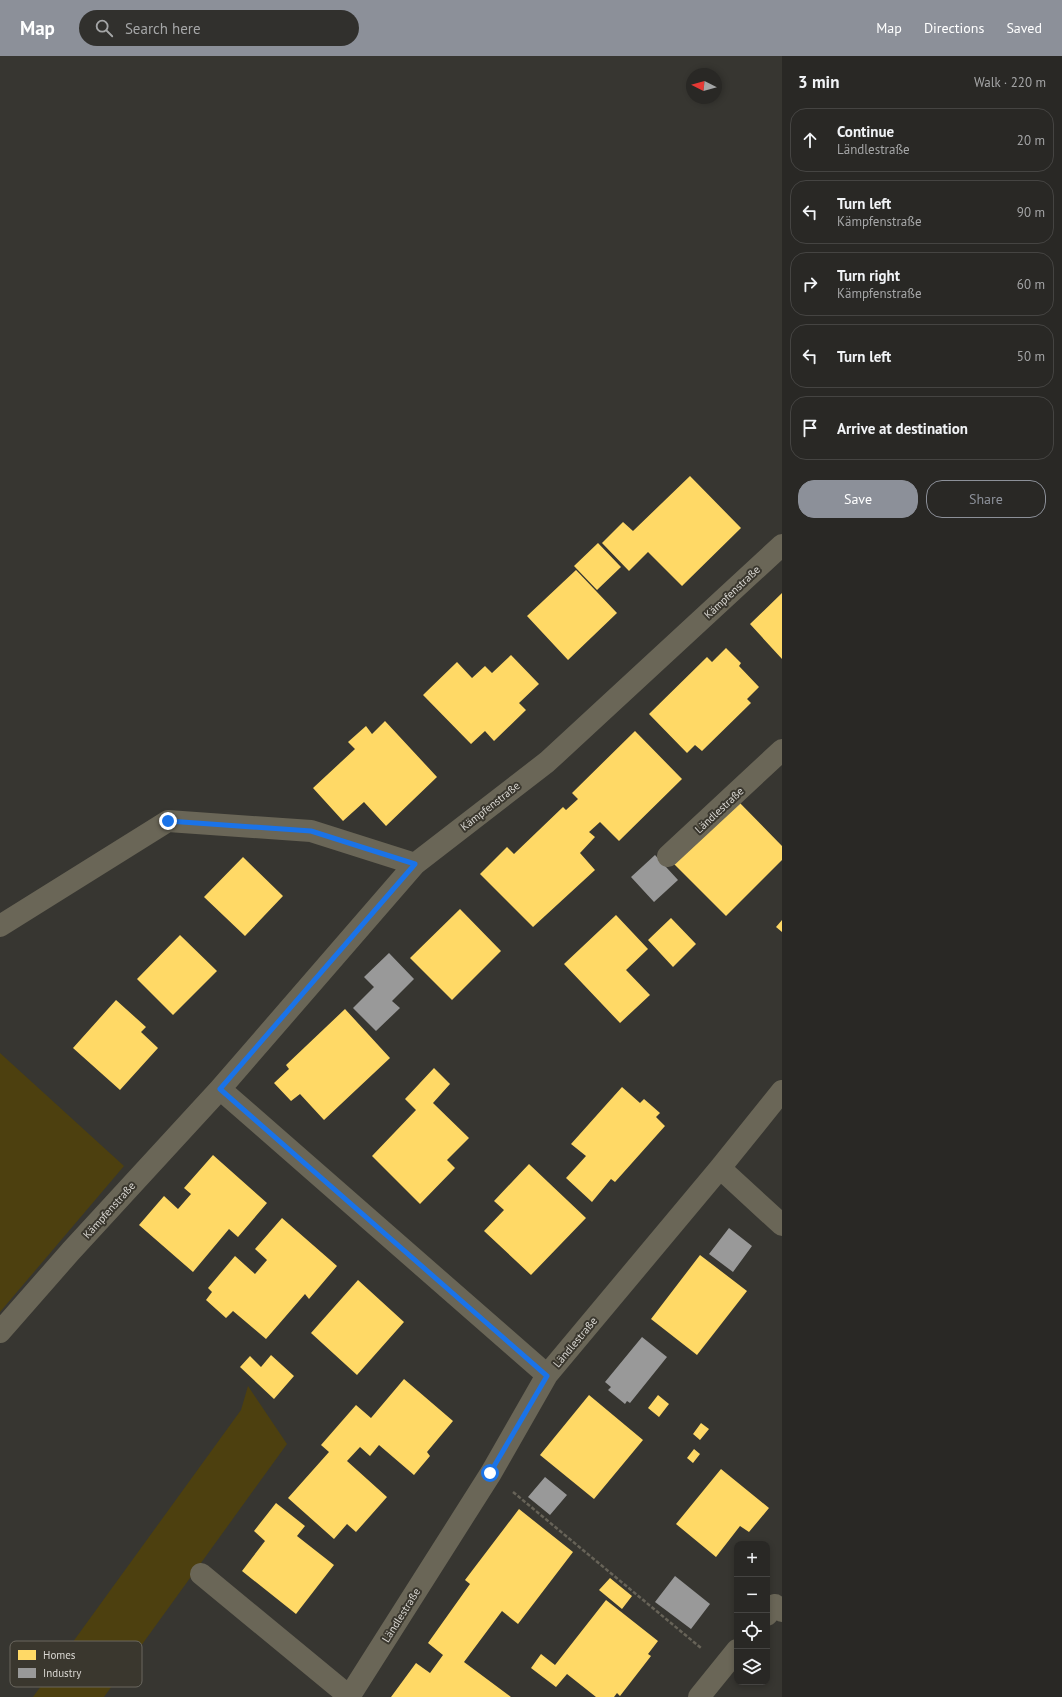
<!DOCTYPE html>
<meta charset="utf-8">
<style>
:root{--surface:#292825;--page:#31302d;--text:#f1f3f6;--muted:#a5a6a7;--line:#454442;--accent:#8c9099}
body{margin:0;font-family:"PT Sans",sans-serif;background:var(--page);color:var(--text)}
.controls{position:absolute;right:12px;bottom:12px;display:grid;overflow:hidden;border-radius:8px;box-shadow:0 2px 6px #0003}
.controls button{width:36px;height:36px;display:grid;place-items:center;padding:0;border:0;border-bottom:1px solid var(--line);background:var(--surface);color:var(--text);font:20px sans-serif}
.compass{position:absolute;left:686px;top:12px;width:36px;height:36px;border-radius:50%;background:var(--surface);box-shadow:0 2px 6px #0003;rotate:276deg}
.stop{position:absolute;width:12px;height:12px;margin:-9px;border:3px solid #1a73e8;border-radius:50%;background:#fff}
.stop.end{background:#1a73e8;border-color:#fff;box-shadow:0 1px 4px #0008}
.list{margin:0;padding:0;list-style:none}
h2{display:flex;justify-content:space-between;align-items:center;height:52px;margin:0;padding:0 16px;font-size:17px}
h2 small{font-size:13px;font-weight:400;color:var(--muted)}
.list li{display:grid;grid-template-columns:26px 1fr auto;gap:12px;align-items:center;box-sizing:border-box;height:64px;margin:0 8px 8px;padding:0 8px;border:1px solid var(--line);border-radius:16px}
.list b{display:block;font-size:15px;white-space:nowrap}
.list p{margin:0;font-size:13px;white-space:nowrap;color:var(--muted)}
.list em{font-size:13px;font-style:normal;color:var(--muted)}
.actions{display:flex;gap:8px;padding:12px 16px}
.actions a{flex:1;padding:9px 0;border:1px solid var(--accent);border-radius:16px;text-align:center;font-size:14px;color:var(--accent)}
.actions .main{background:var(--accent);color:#fff}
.icon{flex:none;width:22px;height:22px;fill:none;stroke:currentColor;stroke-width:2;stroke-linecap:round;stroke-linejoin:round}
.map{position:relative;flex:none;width:782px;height:1641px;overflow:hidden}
header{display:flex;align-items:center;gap:24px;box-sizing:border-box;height:56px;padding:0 20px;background:var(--accent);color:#fff}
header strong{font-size:19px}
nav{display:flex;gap:22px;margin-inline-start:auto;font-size:14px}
.search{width:280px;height:36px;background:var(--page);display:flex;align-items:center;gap:10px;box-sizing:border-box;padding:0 14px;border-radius:22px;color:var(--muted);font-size:15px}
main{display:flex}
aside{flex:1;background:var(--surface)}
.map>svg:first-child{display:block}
.green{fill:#4d400f}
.homes{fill:#ffd966}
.industry{fill:#999}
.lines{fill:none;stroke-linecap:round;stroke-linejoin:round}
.path{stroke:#676358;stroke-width:2.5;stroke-dasharray:4 2;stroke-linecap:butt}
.minor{stroke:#6a6657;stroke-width:22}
.route{stroke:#1a73e8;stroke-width:5}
.labels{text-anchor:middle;stroke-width:4;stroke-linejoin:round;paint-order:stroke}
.street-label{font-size:11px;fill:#d9d7d2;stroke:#3a372e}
.key{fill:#3a372e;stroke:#6a675f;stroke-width:1}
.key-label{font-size:11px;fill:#d9d7d2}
</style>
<header>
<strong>Map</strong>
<div class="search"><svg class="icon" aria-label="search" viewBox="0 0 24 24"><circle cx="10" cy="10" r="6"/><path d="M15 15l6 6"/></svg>Search here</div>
<nav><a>Map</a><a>Directions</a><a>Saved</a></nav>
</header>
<main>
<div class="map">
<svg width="782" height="1641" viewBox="0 0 782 1641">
<rect width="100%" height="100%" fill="#373631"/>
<path class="green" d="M0,997L124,1110L0,1256Z
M248,1330L287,1388L104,1641H33L241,1354Z"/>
<path class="homes" d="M690,420L741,472L682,530L648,496L629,515L602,487L623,466L633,475Z
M598,487L621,511L597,534L574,510Z
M576,514L617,557L568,604L527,560Z
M782,537V603L750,568Z
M726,592L741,607L739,610L759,631L747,643L751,647L702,695L695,689L687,697L649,658L707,601L712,606Z
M511,599L539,628L519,647L526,654L494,685L485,675L471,688L423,639L457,606L472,622L485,610L492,617Z
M385,665L437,721L386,770L364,746L343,765L313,732L355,693L348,686L366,670L372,678Z
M635,675L682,723L619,785L600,766L589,776L595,781L580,797L595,814L533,871L480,818L507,791L514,798L563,751L566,754L578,743L572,737Z
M736,743L782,790V804L726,860L672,806Z
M243,801L283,840L245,880L204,841Z
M460,853L501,895L452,944L410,902Z
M616,859L648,893L626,914L650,939L620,967L564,908Z
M671,862L696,888L673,911L648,884Z
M782,864V876L776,871Z
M180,879L217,915L173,959L137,923Z
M116,944L146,971L141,976L158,992L120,1034L73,992Z
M345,953L390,1002L324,1064L300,1038L291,1045L274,1027L289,1013L286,1009Z
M434,1012L450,1028L433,1047L469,1082L447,1104L455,1112L420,1148L372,1100L416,1054L405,1043Z
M622,1031L640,1047L644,1043L660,1057L656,1061L665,1070L615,1126L611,1123L592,1146L566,1122L586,1100L571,1088Z
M213,1099L267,1147L238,1181L229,1173L193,1216L139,1169L164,1140L178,1153L191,1138L184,1132Z
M529,1108L586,1162L531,1219L484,1175L504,1154L494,1145Z
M282,1162L337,1210L309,1243L305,1238L266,1283L233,1255L226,1262L206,1244L212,1236L208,1232L235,1200L255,1218L267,1204L255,1193Z
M700,1199L747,1235L697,1299L651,1263Z
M358,1224L404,1266L357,1319L311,1277Z
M271,1299L294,1320L274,1343L240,1311L250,1300L261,1311Z
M404,1323L453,1365L427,1396L430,1400L414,1419L379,1389L370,1400L360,1391L347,1405L387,1441L356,1476L347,1468L334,1483L288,1442L329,1396L321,1389L356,1349L371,1362Z
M589,1339L643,1384L594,1443L540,1399Z
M658,1339L669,1348L659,1361L648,1352Z
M701,1367L709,1373L700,1384L693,1378Z
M694,1393L700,1398L693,1407L687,1402Z
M721,1413L769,1452L749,1476L740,1470L716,1501L676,1468Z
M276,1447L305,1470L297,1480L334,1509L296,1558L242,1515L265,1485L254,1475Z
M519,1453L573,1496L518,1568L502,1555L464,1606L511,1641H391L416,1607L430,1617L443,1599L428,1587L470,1528L465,1524Z
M610,1522L632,1540L622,1553L599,1534Z
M606,1544L658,1585L648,1598L651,1600L620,1640L617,1637L614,1641H596L567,1618L556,1631L531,1612L541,1598L555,1609Z"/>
<path class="industry" d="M655,799L678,824L654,846L631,821Z
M389,897L414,923L392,945L400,952L376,975L353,952L374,931L364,921Z
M729,1172L752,1190L733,1216L709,1198Z
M642,1281L667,1301L630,1347L627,1345L625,1348L608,1334L611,1331L605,1326Z
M545,1421L567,1439L550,1459L528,1441Z
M675,1520L710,1548L691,1573L655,1546Z"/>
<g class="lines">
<path class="path" d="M513,1436L701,1592"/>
<path class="minor" d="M668,800L782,694
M0,870L168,765L311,775L415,808
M220,1033L547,1319
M720,1112L782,1169
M0,1276L71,1195L220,1033L415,808L547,706L782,489
M201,1518L350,1641
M767,1559L775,1549L782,1555
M349,1641L491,1417L547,1319L720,1112L782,1035
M699,1641L737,1594"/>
</g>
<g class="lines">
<path class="route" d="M168,765L311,775L415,808L220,1033L547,1320L490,1417"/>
</g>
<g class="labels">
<g class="street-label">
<text transform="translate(732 536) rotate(-43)" y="4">Kämpfenstraße</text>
<text transform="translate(490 750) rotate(-38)" y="4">Kämpfenstraße</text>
<text transform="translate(719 754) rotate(-43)" y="4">Ländlestraße</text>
<text transform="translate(109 1154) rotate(-48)" y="4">Kämpfenstraße</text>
<text transform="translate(575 1286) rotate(-50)" y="4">Ländlestraße</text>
<text transform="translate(401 1559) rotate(-58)" y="4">Ländlestraße</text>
</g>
</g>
<rect x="10" y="1585" width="132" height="46" rx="6" class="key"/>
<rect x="18" y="1594" width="18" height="10" fill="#ffd966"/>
<rect x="18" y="1612" width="18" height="10" fill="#999"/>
<g class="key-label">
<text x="43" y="1603">Homes</text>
<text x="43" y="1621">Industry</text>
</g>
</svg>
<div class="controls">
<button>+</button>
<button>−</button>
<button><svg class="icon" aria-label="locate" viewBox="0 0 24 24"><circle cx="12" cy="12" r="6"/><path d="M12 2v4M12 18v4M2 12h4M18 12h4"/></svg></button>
<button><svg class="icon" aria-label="layers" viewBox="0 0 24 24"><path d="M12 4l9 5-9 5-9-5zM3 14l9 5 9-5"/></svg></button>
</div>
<svg class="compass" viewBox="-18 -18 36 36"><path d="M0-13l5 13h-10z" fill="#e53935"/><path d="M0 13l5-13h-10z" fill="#a5a6a7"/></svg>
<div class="stop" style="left:490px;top:1417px"></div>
<div class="stop end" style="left:168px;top:765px"></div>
</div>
<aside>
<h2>3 min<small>Walk · 220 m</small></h2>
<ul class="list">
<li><svg class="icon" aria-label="ahead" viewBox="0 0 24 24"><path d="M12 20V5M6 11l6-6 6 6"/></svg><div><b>Continue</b><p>Ländlestraße</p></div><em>20 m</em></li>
<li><svg class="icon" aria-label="left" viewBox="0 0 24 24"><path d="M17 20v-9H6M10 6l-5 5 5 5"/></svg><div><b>Turn left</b><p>Kämpfenstraße</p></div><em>90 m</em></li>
<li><svg class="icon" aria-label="right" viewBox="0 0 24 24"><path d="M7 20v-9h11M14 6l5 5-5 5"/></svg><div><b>Turn right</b><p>Kämpfenstraße</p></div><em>60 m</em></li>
<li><svg class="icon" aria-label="left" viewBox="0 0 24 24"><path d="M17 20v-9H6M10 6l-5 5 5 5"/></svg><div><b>Turn left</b></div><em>50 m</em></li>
<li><svg class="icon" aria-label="arrive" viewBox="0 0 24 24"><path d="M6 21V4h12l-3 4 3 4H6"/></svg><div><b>Arrive at destination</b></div></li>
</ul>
<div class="actions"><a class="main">Save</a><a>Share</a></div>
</aside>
</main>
